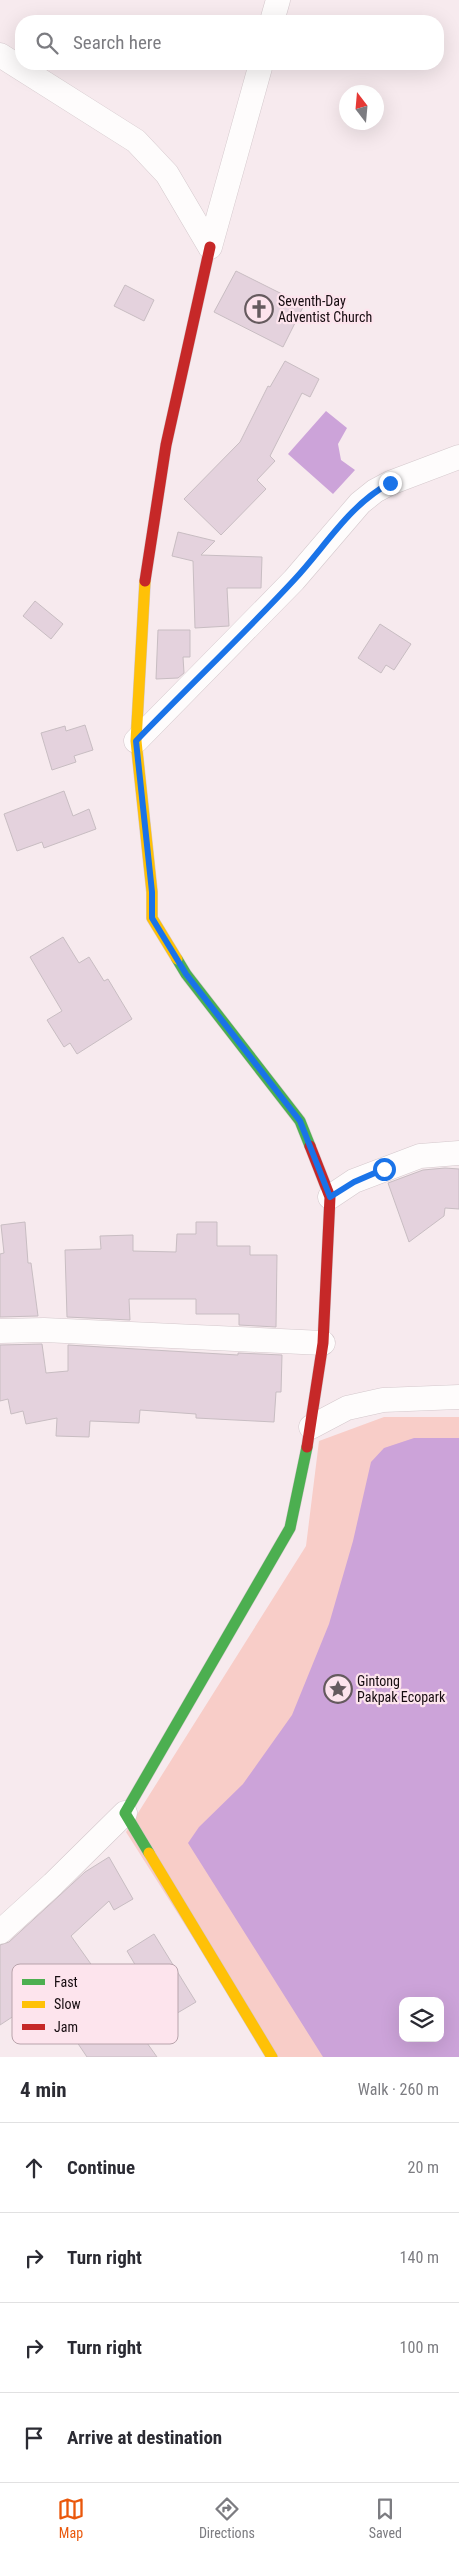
<!DOCTYPE html>
<meta charset="utf-8">
<style>
:root{--surface:#fff;--page:#f7f7f7;--text:#2b2b33;--muted:#7c7c81;--line:#e1e1e2;--accent:#ea580c}
body{margin:0;font-family:"Roboto Condensed",sans-serif;background:var(--page);color:var(--text)}
.controls{position:absolute;right:15px;bottom:15px;display:grid;overflow:hidden;border-radius:10px;box-shadow:0 5px 20px #0002}
.controls button{width:45px;height:45px;display:grid;place-items:center;padding:0;border:0;border-bottom:1px solid var(--line);background:var(--surface);color:var(--text);font:25px sans-serif}
.compass{position:absolute;left:339px;top:85px;width:45px;height:45px;border-radius:50%;background:var(--surface);box-shadow:0 5px 20px #0002;rotate:344deg}
.stop{position:absolute;width:15px;height:15px;margin:-11px;border:4px solid #1a73e8;border-radius:50%;background:#fff}
.stop.end{background:#1a73e8;border-color:#fff;box-shadow:0 1px 5px #0008}
.list{margin:0;padding:0;list-style:none}
h2{display:flex;justify-content:space-between;align-items:center;height:65px;margin:0;padding:0 20px;font-size:21px}
h2 small{font-size:16px;font-weight:400;color:var(--muted)}
.list li{display:grid;grid-template-columns:32px 1fr auto;gap:15px;align-items:center;box-sizing:border-box;height:90px;padding:0 20px;border-top:1px solid var(--line)}
.list b{display:block;font-size:19px;white-space:nowrap}
.list em{font-size:16px;font-style:normal;color:var(--muted)}
.icon{flex:none;width:28px;height:28px;fill:none;stroke:currentColor;stroke-width:2;stroke-linecap:round;stroke-linejoin:round}
.map{position:relative;flex:none;width:459px;height:2057px;overflow:hidden}
.search{position:absolute;background:var(--surface);box-shadow:0 5px 20px #0002;left:15px;right:15px;top:15px;height:55px;display:flex;align-items:center;gap:12px;box-sizing:border-box;padding:0 18px;border-radius:20px;color:var(--muted);font-size:19px}
.sheet{height:425px;background:var(--surface)}
nav{display:flex;justify-content:space-around;align-items:center;box-sizing:border-box;height:70px;border-top:1px solid var(--line);background:var(--surface);font-size:14px;color:var(--muted)}
nav a{display:grid;justify-items:center;gap:2px}
nav .on{color:var(--accent)}
.map>svg:first-child{display:block}
.green{fill:#f8cdc8;fill-rule:evenodd}
.water{fill:#cca3d9;fill-rule:evenodd}
.building{fill:#e4d2dd;stroke:#c8bdc2}
.lines{fill:none;stroke-linecap:round;stroke-linejoin:round}
.street-casing{stroke:#d4c8cc;stroke-width:25}
.fast-casing{stroke:#d4c8cc;stroke-width:12}
.slow-casing{stroke:#d4c8cc;stroke-width:12}
.jam-casing{stroke:#d4c8cc;stroke-width:12}
.street{stroke:#fefcfc;stroke-width:24}
.fast{stroke:#4caf50;stroke-width:11}
.slow{stroke:#ffc107;stroke-width:11}
.jam{stroke:#c62828;stroke-width:11}
.route{stroke:#1a73e8;stroke-width:6}
.labels{text-anchor:middle;stroke-width:4.5;stroke-linejoin:round;paint-order:stroke}
.poi-label{font-size:14px;fill:#160c10;stroke:#fde4ed;text-anchor:start}
.key{fill:#fde4ed;stroke:#b8a3ab;stroke-width:1}
.key-label{font-size:14px;fill:#160c10}
</style>
<div class="map">
<svg width="459" height="2057" viewBox="0 0 459 2057">
<rect width="100%" height="100%" fill="#f7eaee"/>
<path class="green" d="M384,1417H459V2057H269L126,1832L306,1546L319,1441ZM403,2001H440V2038H403Z"/>
<path class="water" d="M326,411L347,428L338,444L341,460L355,470L333,494L288,454Z
M414,1438H459V2057H323L188,1843L199,1827L243,1784L292,1715L329,1624L353,1541L371,1462L384,1448ZM403,2001H440V2038H403Z"/>
<path class="building" d="M236,271L304,305L283,347L214,312Z
M125,285L154,300L144,321L114,306Z
M285,361L319,379L310,397L302,393L270,456L275,461L257,480L266,489L221,535L184,499L240,442L268,386L270,387Z
M178,532L215,541L201,555L262,557L261,588H227L229,626L195,628L193,561L172,556Z
M35,601L63,624L51,639L23,616Z
M380,624L411,644L394,670L386,665L381,673L358,658Z
M158,630H190V657H183L184,673L178,678L156,679Z
M85,725L93,750L74,756L76,762L52,770L41,733L65,726L66,731Z
M64,791L73,816L89,809L96,829L44,848L42,842L17,851L4,814Z
M63,937L79,963L89,957L104,981L108,979L132,1019L77,1054L70,1043L64,1047L47,1020L62,1011L30,957Z
M445,1168L459,1169V1209L445,1208L444,1216L409,1242L388,1183L423,1170Z
M25,1222L28,1263H31L38,1316L0,1317V1254L4,1253L1,1225Z
M196,1222H217V1246H250V1255H277L276,1327L239,1325V1314H196V1299H129L130,1320L67,1317L65,1250L101,1249L100,1236L133,1235V1251L176,1252L177,1234H196Z
M42,1344L46,1373L68,1371V1345L238,1355V1353L282,1355L281,1392H276L274,1422L196,1418V1414L140,1410L139,1423L90,1421L89,1437L56,1436L57,1418L26,1424L23,1411L11,1414L8,1399L0,1401V1345Z
M109,1857L133,1899L114,1910L109,1901L71,1936L157,2057H87L54,2008L45,2022L26,2008L0,2025V1945L9,1942L85,1872Z
M154,1934L196,2002L174,2015L146,1970L140,1973L127,1951Z"/>
<g class="lines">
<defs>
<path id="street" d="M272,21L278,0
M0,55L136,141L167,174L210,247
M210,247L261,64
M136,741L294,580L360,503L375,491L390,483L459,457
M330,1197L354,1181L420,1156L459,1153
M0,1331L44,1330L323,1343
M311,1427L347,1408L383,1400L459,1397
M0,1932L53,1884L125,1813"/>
<path id="fast" d="M177,959L186,974L300,1121L310,1146
M149,1853L125,1813L290,1528L307,1447"/>
<path id="slow" d="M145,581L136,741L152,892V918L177,959
M149,1853L272,2057"/>
<path id="jam" d="M145,581L166,445L210,247
M307,1447L323,1343L330,1197L310,1146"/>
</defs>
<use href="#street" class="street-casing"/>
<use href="#fast" class="fast-casing"/>
<use href="#slow" class="slow-casing"/>
<use href="#jam" class="jam-casing"/>
<use href="#street" class="street"/>
<use href="#fast" class="fast"/>
<use href="#slow" class="slow"/>
<use href="#jam" class="jam"/>
</g>
<g class="lines">
<path class="route" d="M384,1169L354,1182L330,1197L300,1121L186,974L152,918V892L136,741C188,687 243,635 294,580C325,547 349,505 390,483"/>
</g>
<defs>
<symbol id="church-ring" viewBox="-11 -11 22 22"><circle r="9.5" fill="#fde4ed" stroke="#655a5e" stroke-width="1.5"/><path d="M-1.2-6h2.4v3.5h3.3v2.4h-3.3V6h-2.4V-.1h-3.3v-2.4h3.3Z" fill="#655a5e"/></symbol>
<symbol id="sight-ring" viewBox="-11 -11 22 22"><circle r="9.5" fill="#fde4ed" stroke="#655a5e" stroke-width="1.5"/><path d="M0-6L1.8-2.2L6-1.7L2.9 1.2L3.7 5.4L0 3.3L-3.7 5.4L-2.9 1.2L-6-1.7L-1.8-2.2Z" fill="#655a5e"/></symbol>
</defs>
<g fill-rule="evenodd">
<use href="#church-ring" x="243" y="293" width="32" height="32"/>
<use href="#sight-ring" x="322" y="1673" width="32" height="32"/>
</g>
<g class="labels">
<g class="poi-label">
<text x="278" y="306">Seventh-Day<tspan x="278" dy="16">Adventist Church</tspan></text>
<text x="357" y="1686">Gintong<tspan x="357" dy="16">Pakpak Ecopark</tspan></text>
</g>
</g>
<rect x="12" y="1964" width="166" height="80" rx="8" class="key"/>
<rect x="22" y="1979" width="23" height="6" fill="#4caf50"/>
<rect x="22" y="2001" width="23" height="7" fill="#ffc107"/>
<rect x="22" y="2024" width="23" height="6" fill="#c62828"/>
<g class="key-label">
<text x="54" y="1987">Fast</text>
<text x="54" y="2009">Slow</text>
<text x="54" y="2032">Jam</text>
</g>
</svg>
<div class="controls">
<button><svg class="icon" aria-label="layers" viewBox="0 0 24 24"><path d="M12 4l9 5-9 5-9-5zM3 14l9 5 9-5"/></svg></button>
</div>
<svg class="compass" viewBox="-18 -18 36 36"><path d="M0-13l5 13h-10z" fill="#e53935"/><path d="M0 13l5-13h-10z" fill="#7c7c81"/></svg>
<div class="stop" style="left:384px;top:1169px"></div>
<div class="stop end" style="left:390px;top:483px"></div>
<div class="search"><svg class="icon" aria-label="search" viewBox="0 0 24 24"><circle cx="10" cy="10" r="6"/><path d="M15 15l6 6"/></svg>Search here</div>
</div>
<section class="sheet">
<h2>4 min<small>Walk · 260 m</small></h2>
<ul class="list">
<li><svg class="icon" aria-label="ahead" viewBox="0 0 24 24"><path d="M12 20V5M6 11l6-6 6 6"/></svg><div><b>Continue</b></div><em>20 m</em></li>
<li><svg class="icon" aria-label="right" viewBox="0 0 24 24"><path d="M7 20v-9h11M14 6l5 5-5 5"/></svg><div><b>Turn right</b></div><em>140 m</em></li>
<li><svg class="icon" aria-label="right" viewBox="0 0 24 24"><path d="M7 20v-9h11M14 6l5 5-5 5"/></svg><div><b>Turn right</b></div><em>100 m</em></li>
<li><svg class="icon" aria-label="arrive" viewBox="0 0 24 24"><path d="M6 21V4h12l-3 4 3 4H6"/></svg><div><b>Arrive at destination</b></div></li>
</ul>
</section>
<nav>
<a class="on"><svg class="icon" aria-label="map" viewBox="0 0 24 24"><path d="M3 6l6-2 6 2 6-2v14l-6 2-6-2-6 2zM9 4v14M15 6v14"/></svg>Map</a>
<a><svg class="icon" aria-label="directions" viewBox="0 0 24 24"><path d="M12 3l9 9-9 9-9-9zM9 14v-3h6M13 9l2 2-2 2"/></svg>Directions</a>
<a><svg class="icon" aria-label="saved" viewBox="0 0 24 24"><path d="M7 4h10v16l-5-4-5 4z"/></svg>Saved</a>
</nav>
